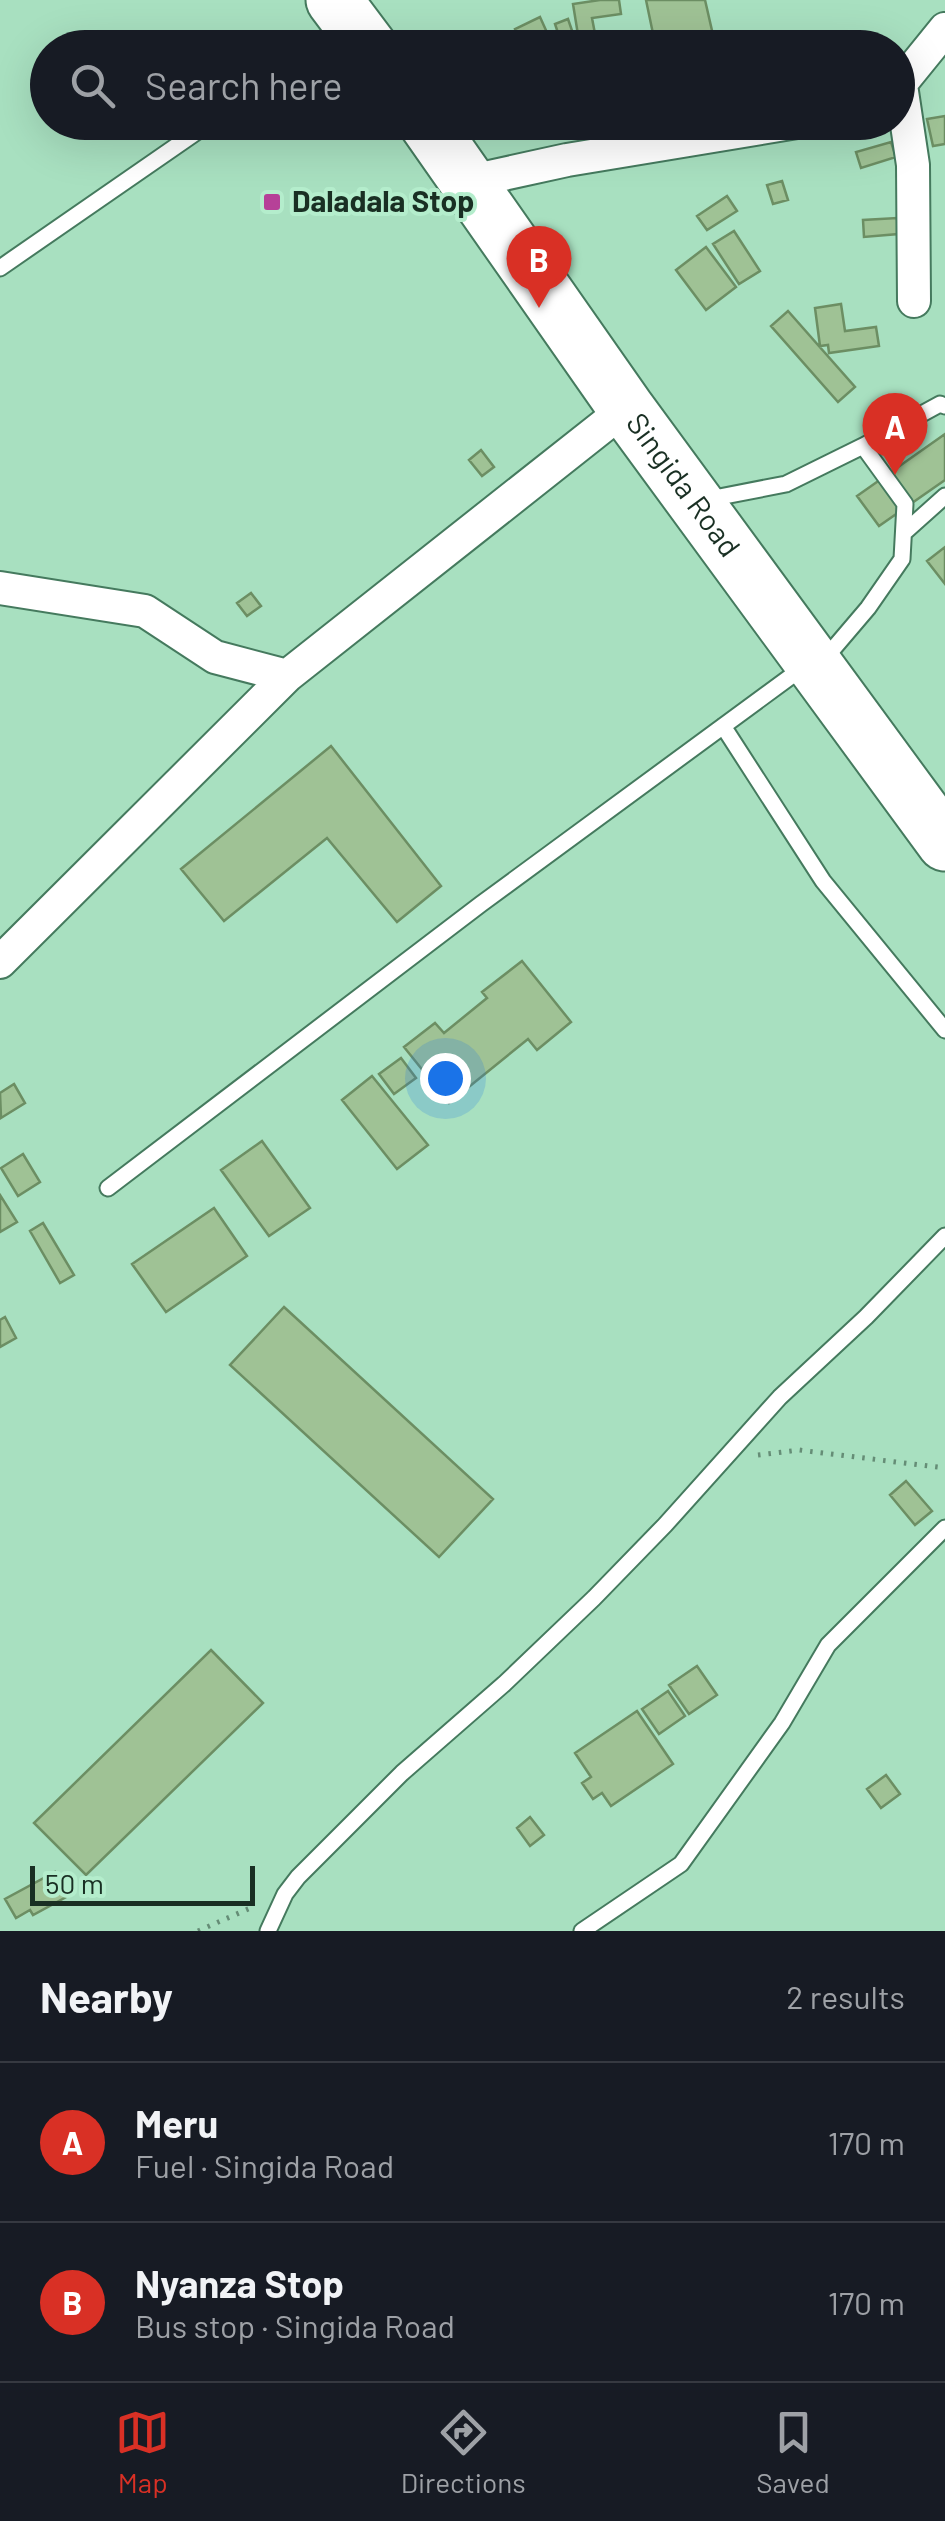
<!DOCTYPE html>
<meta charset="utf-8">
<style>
:root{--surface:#171b24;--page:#242831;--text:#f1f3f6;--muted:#9ea1a6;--line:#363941;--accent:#d93025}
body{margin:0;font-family:Barlow,sans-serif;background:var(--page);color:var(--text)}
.scale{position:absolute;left:30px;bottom:25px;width:225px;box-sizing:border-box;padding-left:10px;border:5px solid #192f23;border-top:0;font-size:28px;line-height:35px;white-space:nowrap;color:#192f23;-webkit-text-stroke:8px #b4edcc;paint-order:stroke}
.you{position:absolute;left:445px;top:1078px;width:35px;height:35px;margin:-25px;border:8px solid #fff;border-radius:50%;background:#1a73e8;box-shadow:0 0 0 15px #1a73e833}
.badge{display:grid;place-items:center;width:65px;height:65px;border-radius:50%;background:var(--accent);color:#fff;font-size:32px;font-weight:700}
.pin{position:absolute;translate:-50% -82px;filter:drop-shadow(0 2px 5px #0008)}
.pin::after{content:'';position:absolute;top:52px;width:35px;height:30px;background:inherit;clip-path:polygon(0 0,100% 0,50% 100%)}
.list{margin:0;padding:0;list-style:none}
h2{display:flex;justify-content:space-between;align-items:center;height:130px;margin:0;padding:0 40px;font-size:42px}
h2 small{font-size:32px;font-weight:400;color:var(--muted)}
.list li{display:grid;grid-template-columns:65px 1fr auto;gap:30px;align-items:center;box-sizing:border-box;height:160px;padding:0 40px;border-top:2px solid var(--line)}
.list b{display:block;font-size:38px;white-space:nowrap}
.list p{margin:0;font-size:32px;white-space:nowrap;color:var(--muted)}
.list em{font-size:32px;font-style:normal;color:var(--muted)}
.icon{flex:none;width:55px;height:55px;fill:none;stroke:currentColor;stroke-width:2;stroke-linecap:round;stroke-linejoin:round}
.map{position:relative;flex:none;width:945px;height:1931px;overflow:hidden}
.search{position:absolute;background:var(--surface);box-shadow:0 10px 40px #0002;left:30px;right:30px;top:30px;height:110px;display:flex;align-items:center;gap:25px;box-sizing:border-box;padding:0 35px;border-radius:55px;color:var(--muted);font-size:38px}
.sheet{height:450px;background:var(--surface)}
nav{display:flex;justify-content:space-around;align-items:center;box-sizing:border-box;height:140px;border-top:2px solid var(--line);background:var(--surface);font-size:28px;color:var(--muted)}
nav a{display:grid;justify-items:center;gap:5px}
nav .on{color:var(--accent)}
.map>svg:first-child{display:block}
.building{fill:#9fc295;stroke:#6c8e63;stroke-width:2.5}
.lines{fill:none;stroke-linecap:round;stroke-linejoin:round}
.lane-casing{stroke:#457a5e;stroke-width:19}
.street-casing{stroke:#457a5e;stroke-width:36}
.highway-casing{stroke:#457a5e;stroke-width:59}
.path{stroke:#658d76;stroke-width:5;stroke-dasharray:2.5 8;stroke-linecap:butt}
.lane{stroke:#fff;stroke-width:15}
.street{stroke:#fff;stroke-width:32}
.highway{stroke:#fff;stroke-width:55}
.poi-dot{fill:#b64198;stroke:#b4edcc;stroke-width:4}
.labels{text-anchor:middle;stroke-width:8;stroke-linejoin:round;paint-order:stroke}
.poi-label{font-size:30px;font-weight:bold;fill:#192f23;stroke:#b4edcc;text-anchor:start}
.street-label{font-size:30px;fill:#192f23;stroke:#b4edcc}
</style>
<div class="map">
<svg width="945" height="1931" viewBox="0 0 945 1931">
<rect width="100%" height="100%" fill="#a8e0c0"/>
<path class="building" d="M600,0H619L621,14L592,18L596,39L579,41L573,4Z
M646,0H705L716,48H656Z
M540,17L554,48H523L515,29Z
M568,19L578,48H563L555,24Z
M945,116V144L933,146L927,119Z
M891,142L896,157L861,168L856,152Z
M782,181L788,200L773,204L767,185Z
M727,196L737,211L707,230L697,216Z
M897,218L898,234L864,237L863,220Z
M734,231L760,271L739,284L713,244Z
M706,247L736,287L706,310L676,270Z
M841,304L845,331L876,327L879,346L829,353L828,345L820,346L815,308Z
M788,311L855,387L838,402L771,326Z
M945,434V480L879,526L857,496Z
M481,450L494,467L482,476L469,460Z
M945,547V584L927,561Z
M251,593L261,606L247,616L237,603Z
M331,746L441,886L397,922L327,838L224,921L181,869Z
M522,961L571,1022L537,1050L528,1039L449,1103L404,1047L435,1023L444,1033L487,998L482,992Z
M401,1058L416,1078L394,1094L379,1074Z
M372,1076L428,1145L397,1169L342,1100Z
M14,1084L25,1103L1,1118L0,1093Z
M262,1141L310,1208L269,1236L221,1170Z
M23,1154L40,1182L18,1196L1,1168Z
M0,1195L17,1222L0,1232Z
M214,1208L247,1256L166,1312L132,1264Z
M43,1223L74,1275L60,1283L30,1231Z
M284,1307L493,1499L439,1557L230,1365Z
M5,1317L16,1338L0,1347V1320Z
M906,1481L932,1511L915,1525L890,1495Z
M211,1650L263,1703L86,1875L34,1823Z
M697,1666L717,1695L689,1714L669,1685Z
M668,1691L685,1716L659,1734L642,1709Z
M637,1711L673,1764L611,1806L602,1793L593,1799L582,1783L591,1777L575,1753Z
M886,1775L900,1794L881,1808L867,1789Z
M530,1817L544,1835L530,1846L517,1828Z
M55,1872L68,1896L33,1915L30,1910L16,1918L5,1899Z"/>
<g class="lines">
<defs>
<path id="lane" d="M0,268L211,122
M863,446L940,404L945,406
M709,499L786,484L863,446L905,504L902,559L868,608L822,662
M906,531L945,496
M723,726L823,881L945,1030
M108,1188L481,904L805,666
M268,1931L285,1894L298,1877L402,1773L504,1684L594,1598L665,1525L780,1397L866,1317L945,1236
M582,1931L681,1864L782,1723L828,1645L945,1528"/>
<path id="street" d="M901,85L913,165L914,301
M898,87L945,29
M467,182L567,160L797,122
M0,588L145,611L215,657L287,676
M0,962L287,676L626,408"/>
<g id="highway">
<path d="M334,0L370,48"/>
<path id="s1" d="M426,122L626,408L945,843"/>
</g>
</defs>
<use href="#lane" class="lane-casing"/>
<use href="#street" class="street-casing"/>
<use href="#highway" class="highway-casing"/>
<path class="path" d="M758,1455L799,1450L945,1468
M198,1931L255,1906"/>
<use href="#lane" class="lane"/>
<use href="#street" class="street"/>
<use href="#highway" class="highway"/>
</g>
<rect class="poi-dot" x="262" y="192" width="20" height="20" rx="5"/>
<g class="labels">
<g class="poi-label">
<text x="292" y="212">Daladala Stop</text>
</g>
<g class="street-label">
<text dy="10" stroke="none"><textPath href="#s1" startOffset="445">Singida Road</textPath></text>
</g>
</g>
</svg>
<div class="scale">50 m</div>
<div class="you"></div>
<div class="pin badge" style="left:895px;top:475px">A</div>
<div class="pin badge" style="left:539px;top:308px">B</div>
<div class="search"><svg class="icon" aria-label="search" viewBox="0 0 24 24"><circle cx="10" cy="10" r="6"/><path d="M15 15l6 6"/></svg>Search here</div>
</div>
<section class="sheet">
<h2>Nearby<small>2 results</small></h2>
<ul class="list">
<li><span class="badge">A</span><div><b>Meru</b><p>Fuel · Singida Road</p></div><em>170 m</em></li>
<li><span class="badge">B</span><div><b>Nyanza Stop</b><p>Bus stop · Singida Road</p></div><em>170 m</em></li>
</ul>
</section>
<nav>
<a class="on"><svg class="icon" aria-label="map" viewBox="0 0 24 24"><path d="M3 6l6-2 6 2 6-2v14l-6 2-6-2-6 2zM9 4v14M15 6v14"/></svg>Map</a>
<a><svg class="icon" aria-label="directions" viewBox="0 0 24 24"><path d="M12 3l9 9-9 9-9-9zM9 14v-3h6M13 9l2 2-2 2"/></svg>Directions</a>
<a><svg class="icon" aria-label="saved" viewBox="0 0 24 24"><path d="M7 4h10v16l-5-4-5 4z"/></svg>Saved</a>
</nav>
